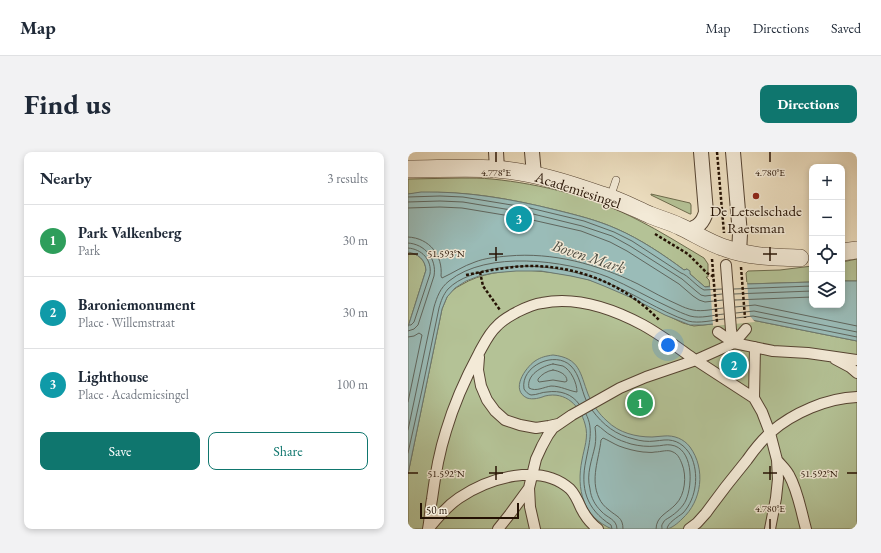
<!DOCTYPE html>
<meta charset="utf-8">
<style>
:root{--surface:#fff;--page:#f2f2f3;--text:#1f2937;--muted:#747a83;--line:#e0e1e3;--accent:#0f766e}
body{margin:0;font-family:"EB Garamond",serif;background:var(--page);color:var(--text)}
.controls{position:absolute;right:12px;top:12px;display:grid;overflow:hidden;border-radius:8px;box-shadow:0 2px 6px #0003}
.controls button{width:36px;height:36px;display:grid;place-items:center;padding:0;border:0;border-bottom:1px solid var(--line);background:var(--surface);color:var(--text);font:20px sans-serif}
.scale{position:absolute;left:12px;bottom:10px;width:99px;box-sizing:border-box;padding-left:4px;border:2px solid #241103;border-top:0;font-size:11px;line-height:14px;white-space:nowrap;color:#241103;-webkit-text-stroke:3px #f3ead7;paint-order:stroke}
.you{position:absolute;left:260px;top:193px;width:14px;height:14px;margin:-10px;border:3px solid #fff;border-radius:50%;background:#1a73e8;box-shadow:0 0 0 6px #1a73e833}
.badge{display:grid;place-items:center;width:26px;height:26px;border-radius:50%;background:var(--accent);color:#fff;font-size:13px;font-weight:700}
.pin{position:absolute;translate:-50% -50%;border:2px solid #fff;box-shadow:0 1px 4px #0006}
.list{margin:0;padding:0;list-style:none}
h2{display:flex;justify-content:space-between;align-items:center;height:52px;margin:0;padding:0 16px;font-size:17px}
h2 small{font-size:13px;font-weight:400;color:var(--muted)}
.list li{display:grid;grid-template-columns:26px 1fr auto;gap:12px;align-items:center;box-sizing:border-box;height:72px;padding:0 16px;border-top:1px solid var(--line)}
.list b{display:block;font-size:15px;white-space:nowrap}
.list p{margin:0;font-size:13px;white-space:nowrap;color:var(--muted)}
.list em{font-size:13px;font-style:normal;color:var(--muted)}
.actions{display:flex;gap:8px;padding:12px 16px}
.actions a{flex:1;padding:9px 0;border:1px solid var(--accent);border-radius:8px;text-align:center;font-size:14px;color:var(--accent)}
.actions .main{background:var(--accent);color:#fff}
.icon{flex:none;width:22px;height:22px;fill:none;stroke:currentColor;stroke-width:2;stroke-linecap:round;stroke-linejoin:round}
.map{position:relative;flex:none;width:449px;height:377px;overflow:hidden;border-radius:8px}
header{display:flex;align-items:center;gap:24px;box-sizing:border-box;height:56px;padding:0 20px;background:var(--surface);border-bottom:1px solid var(--line)}
header strong{font-size:19px}
nav{display:flex;gap:22px;margin-inline-start:auto;font-size:14px}
.intro{display:flex;align-items:center;justify-content:space-between;box-sizing:border-box;height:96px;padding:0 24px}
h1{margin:0;font-size:28px}
.button{padding:10px 18px;border-radius:8px;background:var(--accent);color:#fff;font-size:14px;font-weight:700}
main{display:flex;gap:24px;padding:0 24px}
aside{flex:1;background:var(--surface);border-radius:8px;box-shadow:0 2px 6px #0003}
.map>svg:first-child{display:block}
.green{fill:#b4c296;stroke:#6c6a4c}
.water{fill:#9abcb8;stroke:#6b7870}
.pier{fill:#eddfc1}
.lines{fill:none;stroke-linecap:round;stroke-linejoin:round}
.shore{stroke:#5f665e;stroke-width:1}
.service-casing{stroke:#564432;stroke-width:8}
.pedestrian-casing{stroke:#564432;stroke-width:12}
.minor-casing{stroke:#564432;stroke-width:16}
.tertiary-casing{stroke:#564432;stroke-width:18}
.path{stroke:#241103;stroke-width:2.5;stroke-dasharray:3 2;stroke-linecap:butt}
.service{stroke:#f3ead7;stroke-width:7}
.pedestrian{stroke:#f3ead7;stroke-width:10}
.minor{stroke:#f3ead7;stroke-width:14}
.tertiary{stroke:#f3ead7;stroke-width:17}
.ticks{fill:none;stroke:#241103;stroke-width:1.5}
.poi-dot{fill:#8f2418;stroke:#f3ead7;stroke-width:1.5}
.labels{text-anchor:middle;stroke-width:3;stroke-linejoin:round;paint-order:stroke}
.street-label{font-size:15px;fill:#241103;stroke:#f3ead7}
.poi-label{font-size:15px;fill:#241103;stroke:#f3ead7}
.water-label{font-size:16px;font-style:italic;fill:#4d4d42;stroke:#f3ead7}
.ticks-label{font-size:10px;text-anchor:middle;fill:#241103;stroke:#f3ead7;stroke-width:3;stroke-linejoin:round;paint-order:stroke}
</style>
<header>
<strong>Map</strong>
<nav><a>Map</a><a>Directions</a><a>Saved</a></nav>
</header>
<div class="intro"><h1>Find us</h1><a class="button">Directions</a></div>
<main>
<aside>
<h2>Nearby<small>3 results</small></h2>
<ul class="list">
<li><span class="badge" style="background:#2e9e5b">1</span><div><b>Park Valkenberg</b><p>Park</p></div><em>30 m</em></li>
<li><span class="badge" style="background:#0f9aa8">2</span><div><b>Baroniemonument</b><p>Place · Willemstraat</p></div><em>30 m</em></li>
<li><span class="badge" style="background:#0f9aa8">3</span><div><b>Lighthouse</b><p>Place · Academiesingel</p></div><em>100 m</em></li>
</ul>
<div class="actions"><a class="main">Save</a><a>Share</a></div>
</aside>
<div class="map">
<svg width="449" height="377" viewBox="0 0 449 377">
<rect width="100%" height="100%" fill="#eddfc1"/>
<filter id="stains"><feTurbulence type="fractalNoise" baseFrequency=".005" numOctaves="4"/><feColorMatrix values="0 0 0 0 .2 0 0 0 0 .09 0 0 0 0 .02 0 0 0 .5 -.17"/></filter>
<radialGradient id="worn" r=".72"><stop offset=".6" stop-color="#630" stop-opacity="0"/><stop offset="1" stop-color="#630" stop-opacity=".3"/></radialGradient>
<path class="green" d="M53,26C64,26 74,26 84,27C133,32 186,45 230,68C252,79 274,93 296,106L300,112V125H298L301,128L302,134L297,135L282,122L281,119L279,117L276,118C256,103 232,87 209,77C189,68 168,63 148,58C99,46 50,37 0,42V27Z
M243,42L282,51L283,53V62H282L243,43Z
M0,100C10,102 17,107 18,118L0,175Z
M449,107V129H434V110Z
M404,114V130L339,132L338,121L340,119L372,118Z
M117,118C144,120 171,123 196,133C223,144 248,159 275,171L286,174L295,173L344,168L449,189V377H0V322L34,157C36,153 37,149 39,145C42,140 47,136 53,133C73,121 95,119 117,118Z"/>
<path class="water" d="M13,40C58,39 104,47 148,58C168,63 189,68 209,77C232,87 256,103 276,118L279,117L282,119V122L297,135L339,132L404,130V153H434V129H449V189L344,168L295,173H282L257,163L224,146L196,134L181,128L163,124L133,119H108L85,121L71,124L58,129L47,136L39,145L34,157L0,322V175L18,118C17,107 10,102 0,100V42Z
M145,203C172,206 172,221 180,242C184,252 191,262 199,269C211,281 228,285 244,285C248,285 252,284 256,284C266,283 276,287 282,295C298,317 294,349 274,367C270,371 264,376 259,377C254,377 248,377 244,377C231,377 217,377 204,377C175,365 168,337 174,308C176,296 181,285 177,272C172,254 158,239 137,244C132,246 125,248 119,246C102,238 117,216 127,209C133,205 138,204 145,203Z"/>
<path class="pier" d="M339,130L342,164L347,170L305,174L302,132Z"/>
<g class="lines">
<path class="shore" d="M0,45L32,44L55,45L122,56L176,69L206,80L224,89L273,121C280,123 288,134 296,138L314,137
M0,50L32,49L55,50L121,61L174,74L204,84L222,94L274,127L288,139L293,143L297,144L314,142
M0,56L32,55L54,56L120,67L173,79L202,90L219,99L271,132L285,144L291,148L297,150L315,148
M0,85C22,86 35,104 33,124L34,126C45,121 55,114 67,110C77,106 89,105 100,104C145,100 189,112 230,132C243,139 257,147 271,153C275,155 280,157 285,158C294,160 306,157 315,156
M0,91C17,92 29,107 26,124L10,173L6,177L0,179
M0,96C14,97 24,108 22,122L6,170L3,173H0
M326,137L404,134
M326,142L404,139
M327,148L404,145
M327,155L347,153L449,174
M328,161L346,159L449,180
M328,166L345,164L449,185
M0,185L6,184L11,181L14,183L0,250
M145,212C148,213 152,213 155,214C163,218 169,231 169,240C161,239 153,234 143,234C136,235 128,240 121,236C118,223 134,214 145,212Z
M145,218C151,219 159,222 159,229L157,230L145,228L131,230L130,229V227C134,222 139,219 145,218Z
M171,252C164,242 152,238 139,240C134,240 129,243 123,243C120,242 118,240 116,237C112,214 147,198 163,214C172,223 173,237 178,248
M184,258C195,273 208,283 226,287C232,289 240,290 247,289C250,289 253,288 256,288C268,287 277,293 283,304C291,321 289,346 275,361C270,365 259,371 259,377
M178,262C186,277 181,292 178,308C172,336 178,357 203,373L204,377
M0,278L26,155C29,145 32,136 41,129C79,98 157,108 200,125C221,134 241,146 263,156C269,159 276,162 282,164C293,167 305,163 316,162
M0,301L14,238L31,156C33,149 35,143 40,137C46,131 53,127 61,124C101,107 157,114 197,130C226,141 251,159 280,169C291,172 305,168 316,167
M209,377C209,367 199,366 193,359C187,353 183,346 182,337C178,322 184,308 187,294C188,288 188,282 187,275L189,273C194,276 198,281 204,284C210,288 217,290 223,292C231,294 240,295 248,294C253,294 258,292 263,293C285,296 285,332 278,348C275,355 268,361 262,365C259,367 256,368 255,371C253,374 254,374 254,377
M215,377C215,365 209,365 201,358C197,355 193,351 191,346C182,327 191,307 193,288L195,286C200,288 206,292 211,294C219,297 227,299 235,300C239,300 243,301 247,300C253,300 260,297 265,300C270,302 272,307 274,312C279,324 277,343 268,352C260,361 248,364 248,377"/>
<defs>
<path id="service" d="M202,46L208,28"/>
<path id="pedestrian" d="M318,113L323,178L326,191
M310,180L326,191L365,199L400,201L449,208
M347,195L346,246L354,260L362,281L369,308L370,327L368,346L362,377
M71,205L70,218L73,234L79,248L87,259L97,268L112,273L128,276L141,274L150,272
M427,207L442,215L449,221
M369,308C373,313 378,317 381,323C390,339 393,359 398,377
M21,376C30,365 39,354 51,346C81,326 132,310 162,337C167,342 170,349 173,356C177,364 182,371 190,377
M20,377C22,367 22,357 24,347C27,324 31,301 38,279C46,252 57,227 71,201C76,192 81,181 89,174C94,168 102,164 109,160C117,156 125,152 134,151C168,144 205,157 235,173C253,183 269,195 286,207C306,220 326,233 346,246
M90,377L102,362L121,336
M127,377L122,355L121,336L128,307L134,294L140,283L145,276L164,263L212,236L238,225L288,208L326,191L338,177
M281,377L289,371L298,361C311,343 325,325 339,308C346,298 354,288 363,280C385,261 419,246 449,245"/>
<path id="minor" d="M88,0L89,17
M124,0L126,23
M325,0L332,82L331,101
M280,78C290,75 295,71 298,60L293,0"/>
<path id="tertiary" d="M0,17C29,17 59,15 88,17C125,20 160,31 194,43C211,48 226,56 242,63C252,67 263,70 273,75C288,82 301,91 317,96C341,105 367,105 392,106
M434,100L449,98"/>
</defs>
<use href="#service" class="service-casing"/>
<use href="#pedestrian" class="pedestrian-casing"/>
<use href="#minor" class="minor-casing"/>
<use href="#tertiary" class="tertiary-casing"/>
<path class="path" d="M309,0L316,81
M247,82L280,102L299,121L306,125
M304,107L309,170
M333,115L337,166
M72,120L75,134L92,158
M58,123C78,119 98,115 119,114C168,113 217,132 251,168"/>
<use href="#service" class="service"/>
<use href="#pedestrian" class="pedestrian"/>
<use href="#minor" class="minor"/>
<use href="#tertiary" class="tertiary"/>
</g>
<path class="ticks" d="M88,0V10M362,0V10M88,95V109M362,95V109M0,102H10M81,102H95M355,102H369M88,314V328M362,314V328M0,321H10M81,321H95M355,321H369M439,321H449M362,367V377"/>
<circle class="poi-dot" cx="348" cy="44" r="4"/>
<g class="labels">
<g class="street-label">
<text transform="translate(170 38) rotate(18)" y="5">Academiesingel</text>
</g>
<g class="poi-label">
<text x="348" y="64">De Letselschade<tspan x="348" dy="17">Raetsman</tspan></text>
</g>
<g class="water-label">
<text transform="translate(181 104) rotate(18)" y="6">Boven Mark</text>
</g>
</g>
<g class="ticks-label">
<text x="88" y="24">4.778°E</text>
<text x="362" y="24">4.780°E</text>
<text x="38" y="105">51.593°N</text>
<text x="38" y="325">51.592°N</text>
<text x="411" y="325">51.592°N</text>
<text x="362" y="360">4.780°E</text>
</g>
<rect width="100%" height="100%" filter="url(#stains)"/>
<rect width="100%" height="100%" fill="url(#worn)"/>
</svg>
<div class="controls">
<button>+</button>
<button>−</button>
<button><svg class="icon" aria-label="locate" viewBox="0 0 24 24"><circle cx="12" cy="12" r="6"/><path d="M12 2v4M12 18v4M2 12h4M18 12h4"/></svg></button>
<button><svg class="icon" aria-label="layers" viewBox="0 0 24 24"><path d="M12 4l9 5-9 5-9-5zM3 14l9 5 9-5"/></svg></button>
</div>
<div class="scale">50 m</div>
<div class="you"></div>
<div class="pin badge" style="left:232px;top:251px;background:#2e9e5b">1</div>
<div class="pin badge" style="left:326px;top:213px;background:#0f9aa8">2</div>
<div class="pin badge" style="left:111px;top:67px;background:#0f9aa8">3</div>
</div>
</main>
